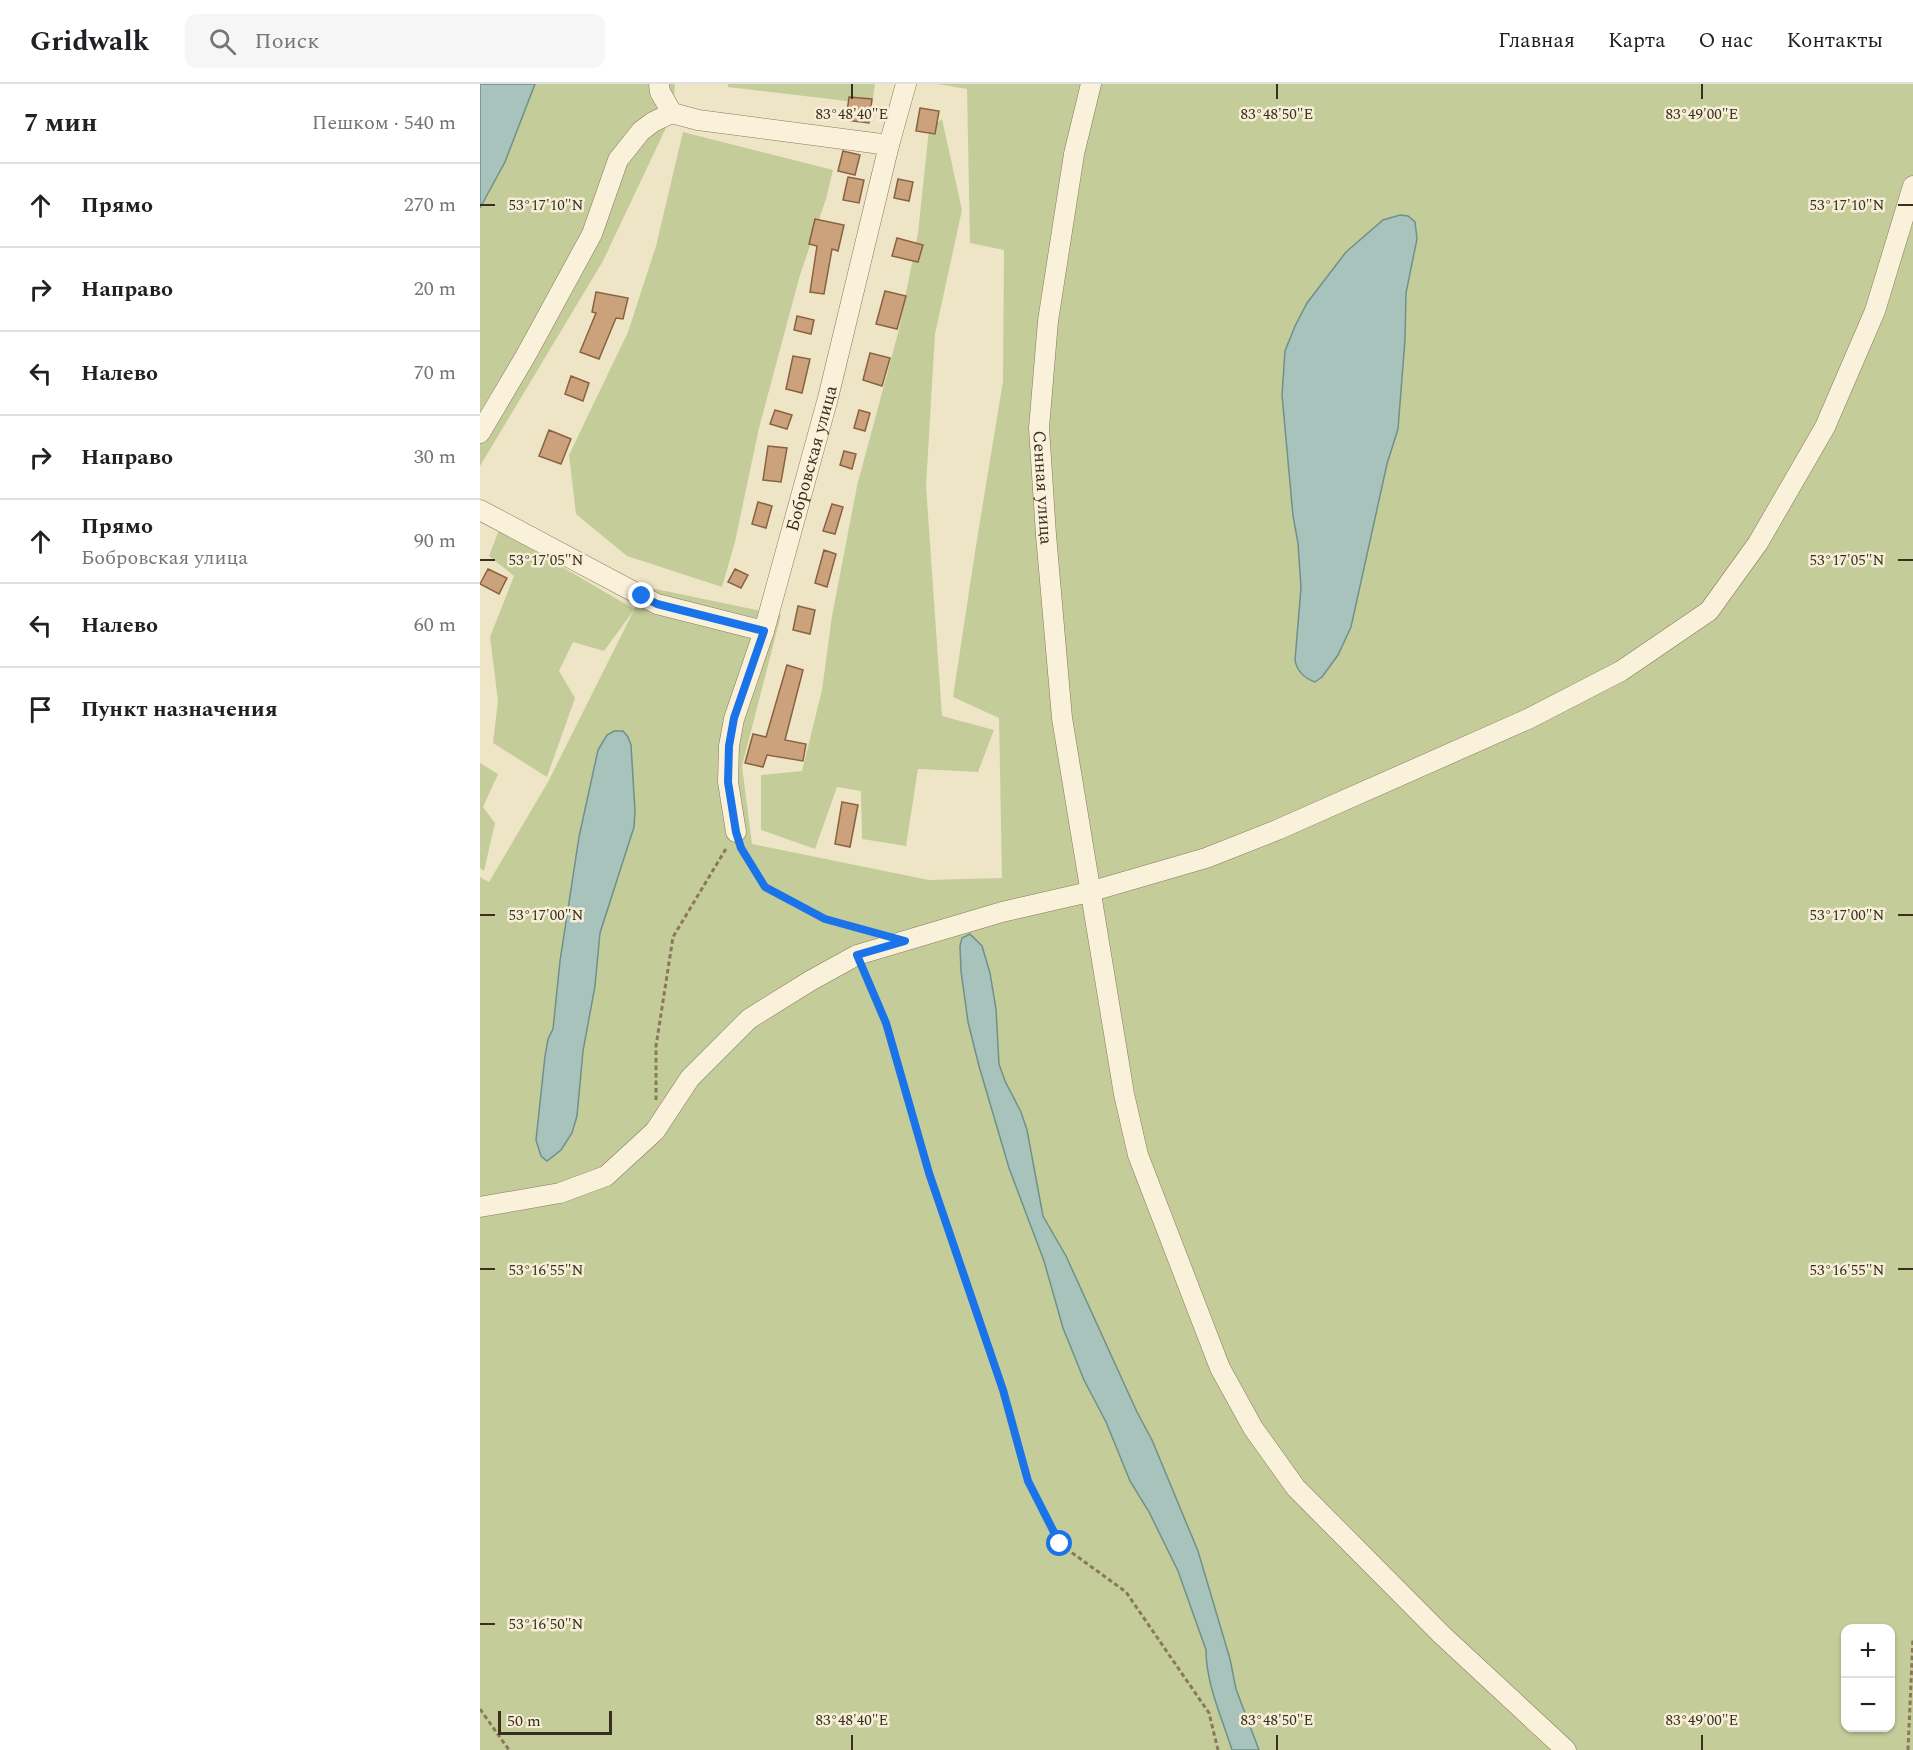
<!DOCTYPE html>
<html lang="ru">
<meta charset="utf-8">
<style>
:root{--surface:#fff;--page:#f6f6f6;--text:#202124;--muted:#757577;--line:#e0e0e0}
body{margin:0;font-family:Spectral,serif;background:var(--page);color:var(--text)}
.controls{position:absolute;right:18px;bottom:18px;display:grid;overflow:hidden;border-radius:12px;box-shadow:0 2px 4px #0004}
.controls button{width:54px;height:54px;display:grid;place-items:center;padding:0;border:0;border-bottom:2px solid var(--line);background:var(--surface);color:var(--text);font:30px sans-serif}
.scale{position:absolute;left:18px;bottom:15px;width:114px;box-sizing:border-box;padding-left:6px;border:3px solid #3a2e1f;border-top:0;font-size:16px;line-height:21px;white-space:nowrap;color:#3a2e1f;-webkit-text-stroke:4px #f6eed6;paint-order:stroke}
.stop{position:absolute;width:18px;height:18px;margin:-14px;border:4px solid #1a73e8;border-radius:50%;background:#fff}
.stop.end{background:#1a73e8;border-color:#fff;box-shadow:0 2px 6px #0008}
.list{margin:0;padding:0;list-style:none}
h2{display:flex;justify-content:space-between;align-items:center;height:78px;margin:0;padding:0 24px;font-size:26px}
h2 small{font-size:20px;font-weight:400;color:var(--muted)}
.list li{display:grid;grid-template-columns:39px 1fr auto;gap:18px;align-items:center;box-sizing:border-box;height:84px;padding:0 24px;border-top:2px solid var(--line)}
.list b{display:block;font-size:22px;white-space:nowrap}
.list p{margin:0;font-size:20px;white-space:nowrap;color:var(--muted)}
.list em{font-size:20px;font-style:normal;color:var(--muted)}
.icon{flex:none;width:33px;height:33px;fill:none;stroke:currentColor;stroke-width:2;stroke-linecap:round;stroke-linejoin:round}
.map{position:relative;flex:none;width:1433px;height:1666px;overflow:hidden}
header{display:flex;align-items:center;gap:36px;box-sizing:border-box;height:84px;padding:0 30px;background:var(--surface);border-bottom:2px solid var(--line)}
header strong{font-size:28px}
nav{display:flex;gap:33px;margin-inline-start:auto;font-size:21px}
.search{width:420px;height:54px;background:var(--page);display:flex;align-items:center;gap:15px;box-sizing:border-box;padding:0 21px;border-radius:12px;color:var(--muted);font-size:22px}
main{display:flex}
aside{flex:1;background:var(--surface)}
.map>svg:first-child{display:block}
.green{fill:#c4cd9a;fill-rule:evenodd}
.water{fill:#a8c2bc;stroke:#6e918a;stroke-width:1.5}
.building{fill:#cca27c;stroke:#896241;stroke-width:1.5}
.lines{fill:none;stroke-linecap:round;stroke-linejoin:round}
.minor-casing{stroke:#8a775c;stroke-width:21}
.path{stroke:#8a775c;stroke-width:3;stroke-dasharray:4.5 3;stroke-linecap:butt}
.minor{stroke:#f9f1da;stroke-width:20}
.route{stroke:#1a73e8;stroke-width:8}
.ticks{fill:none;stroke:#3a2e1f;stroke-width:2}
.labels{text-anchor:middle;stroke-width:5;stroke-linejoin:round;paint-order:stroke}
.street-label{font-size:18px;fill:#3a2e1f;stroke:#f6eed6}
.ticks-label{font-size:15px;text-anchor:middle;fill:#3a2e1f;stroke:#f6eed6;stroke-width:5;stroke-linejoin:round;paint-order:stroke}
</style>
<header>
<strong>Gridwalk</strong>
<div class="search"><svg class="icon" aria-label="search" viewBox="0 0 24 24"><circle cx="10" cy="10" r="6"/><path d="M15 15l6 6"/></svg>Поиск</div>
<nav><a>Главная</a><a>Карта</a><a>О нас</a><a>Контакты</a></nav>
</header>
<main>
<aside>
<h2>7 мин<small>Пешком · 540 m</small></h2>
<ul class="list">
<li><svg class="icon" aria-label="ahead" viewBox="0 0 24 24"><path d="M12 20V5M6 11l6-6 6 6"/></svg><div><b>Прямо</b></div><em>270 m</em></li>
<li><svg class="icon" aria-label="right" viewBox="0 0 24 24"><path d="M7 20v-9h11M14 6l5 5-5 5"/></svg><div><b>Направо</b></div><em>20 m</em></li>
<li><svg class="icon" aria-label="left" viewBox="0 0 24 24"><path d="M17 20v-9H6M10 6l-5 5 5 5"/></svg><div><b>Налево</b></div><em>70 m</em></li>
<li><svg class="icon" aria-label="right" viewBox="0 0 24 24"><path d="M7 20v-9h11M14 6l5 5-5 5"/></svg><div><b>Направо</b></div><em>30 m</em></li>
<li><svg class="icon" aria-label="ahead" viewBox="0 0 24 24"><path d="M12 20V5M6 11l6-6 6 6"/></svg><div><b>Прямо</b><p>Бобровская улица</p></div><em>90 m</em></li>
<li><svg class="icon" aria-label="left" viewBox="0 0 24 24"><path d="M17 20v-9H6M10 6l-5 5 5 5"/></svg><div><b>Налево</b></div><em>60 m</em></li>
<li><svg class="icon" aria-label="arrive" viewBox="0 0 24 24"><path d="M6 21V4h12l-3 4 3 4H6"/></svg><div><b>Пункт назначения</b></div></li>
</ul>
</aside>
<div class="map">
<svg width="1433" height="1666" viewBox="0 0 1433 1666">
<rect width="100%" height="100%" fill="#eee5c6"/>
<path class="green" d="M55,0H195L193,29L123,177L0,382V124L25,78Z
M248,0H395L392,20L248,3Z
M458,0H1433V1666H0V793L9,798L68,698L154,526L124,567L93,558L79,587L95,614L67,693L13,659L18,617L10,553L34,492L9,472L19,446L154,525L166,503L301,531L262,682L272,760L449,796L522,794L519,634L473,613L495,468L523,297L524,166L490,159L487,5ZM1366,1544H1410V1644H1366Z
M462,35L482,126L455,250L446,402L462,632L514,646L498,688L438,685L426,762L382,755L381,707L357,703L335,765L281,746V691L322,687L342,606L352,532L377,402L418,249L438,149L449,45Z
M203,48L353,86L346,115L320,191L279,344L255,458L242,503L147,472L96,430L89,371L148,248L176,162Z
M0,679L18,690L3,723L15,739L4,787L0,784Z"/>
<path class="water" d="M0,0H55L25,78L0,124Z
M920,131L928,132L935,138L937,155L926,209L925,256L918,345L907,380L871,543L858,571L842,593L835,598C824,594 817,588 815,576L821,504L818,459L813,432L802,311L805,267L815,242L827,219L866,168L903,136Z
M134,647H143L148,653L151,661L155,727L154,743L120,849L115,902L103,967L97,1032L92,1049L81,1066L67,1077L61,1072L56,1056L65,972L68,955L73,945L80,877L99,753L118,666L127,651Z
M490,850L502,862L510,889L516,925L519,980L525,997L541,1028L547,1046L563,1132L586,1172L657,1328L672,1356L718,1467L750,1575L756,1605L779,1666H752C742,1634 726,1600 726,1566L698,1487L669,1428L650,1397L626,1338L604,1296L583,1244L564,1177L529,1084L499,982L488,938L481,887L480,862L482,854Z"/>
<path class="building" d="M369,13L392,15L389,39L366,36Z
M440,24L459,27L455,50L436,47Z
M363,67L380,71L375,91L358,87Z
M368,93L384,96L379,119L363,116Z
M418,95L433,98L429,117L414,114Z
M335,135L364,141L358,167L352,165L344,210L330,208L337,162L329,160Z
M417,154L443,161L438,178L412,172Z
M405,207L426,212L417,245L396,240Z
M116,208L148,214L143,235L136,234L119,275L100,268L116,229L112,228Z
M317,232L334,236L331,250L314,246Z
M390,269L410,274L402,302L383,296Z
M313,272L330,275L322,309L306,305Z
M91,292L109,299L103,317L85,310Z
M295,326L312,331L307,345L290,340Z
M379,326L390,329L385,347L374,344Z
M69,346L91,355L81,380L59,372Z
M288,362L307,364L301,398L283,396Z
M364,367L376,370L372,385L360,381Z
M278,418L292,422L286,444L272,440Z
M352,420L363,423L355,450L343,447Z
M344,466L356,470L347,503L335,499Z
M8,485L27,494L19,510L0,500Z
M255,485L268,491L261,504L248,498Z
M318,522L335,526L330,550L313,546Z
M307,581L323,586L305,656L326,660L323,677L287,671L283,683L265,679L273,650L286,653Z
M362,718L378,721L370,763L355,760Z"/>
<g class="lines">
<defs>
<g id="minor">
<path id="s1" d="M611,0L594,70L568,237L559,344L566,451L582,634L644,1010L658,1071L740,1284L773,1344L816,1404L962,1551L1086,1666"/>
<path d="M192,29L218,36L409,61"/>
<path d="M0,349L45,273L112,150L138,76L161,47L173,38L192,29L180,8L179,0"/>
<path d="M0,426L177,520L284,547"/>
<path id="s2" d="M256,748L248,698L249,662L254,635L284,547L348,314L409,61L426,0"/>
<path d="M0,1123L80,1109L126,1092L175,1047L210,994L269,935L330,897L377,871L522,828L609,808L726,774L797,746L1048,635L1141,587L1229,527L1278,459L1345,343L1395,227L1433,102"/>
</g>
</defs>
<use href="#minor" class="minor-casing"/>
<path class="path" d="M261,764L285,803L345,835L392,848
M384,886L407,939L449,1089L523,1306L548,1397L580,1460L646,1508L729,1629L738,1666
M176,1016V962L193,853L247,763
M0,1625L29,1666
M1428,1666L1433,1554"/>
<use href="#minor" class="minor"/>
</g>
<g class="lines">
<path class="route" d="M162,512L177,520L284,547L254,634L249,662L248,698L256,748L261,764L285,803L345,835L425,857L377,871L406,939L449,1089L523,1306L548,1397L580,1460"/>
</g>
<path class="ticks" d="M372,0V15M797,0V15M1222,0V15M0,121H15M1418,121H1433M0,476H15M1418,476H1433M0,831H15M1418,831H1433M0,1185H15M1418,1185H1433M0,1540H15M372,1651V1666M797,1651V1666M1222,1651V1666"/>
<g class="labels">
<g class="street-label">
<text dy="6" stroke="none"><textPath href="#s2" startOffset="386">Бобровская улица</textPath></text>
<text dy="6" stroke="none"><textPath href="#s1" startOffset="408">Сенная улица</textPath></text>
</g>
</g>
<g class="ticks-label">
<text x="372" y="35">83°48'40"E</text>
<text x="797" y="35">83°48'50"E</text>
<text x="1222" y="35">83°49'00"E</text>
<text x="66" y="126">53°17'10"N</text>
<text x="1367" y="126">53°17'10"N</text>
<text x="66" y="481">53°17'05"N</text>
<text x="1367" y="481">53°17'05"N</text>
<text x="66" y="836">53°17'00"N</text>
<text x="1367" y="836">53°17'00"N</text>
<text x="66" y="1191">53°16'55"N</text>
<text x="1367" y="1191">53°16'55"N</text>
<text x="66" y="1545">53°16'50"N</text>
<text x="372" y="1641">83°48'40"E</text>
<text x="797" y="1641">83°48'50"E</text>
<text x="1222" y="1641">83°49'00"E</text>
</g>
</svg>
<div class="controls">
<button>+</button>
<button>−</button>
</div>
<div class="scale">50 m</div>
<div class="stop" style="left:580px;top:1460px"></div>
<div class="stop end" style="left:162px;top:512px"></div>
</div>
</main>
